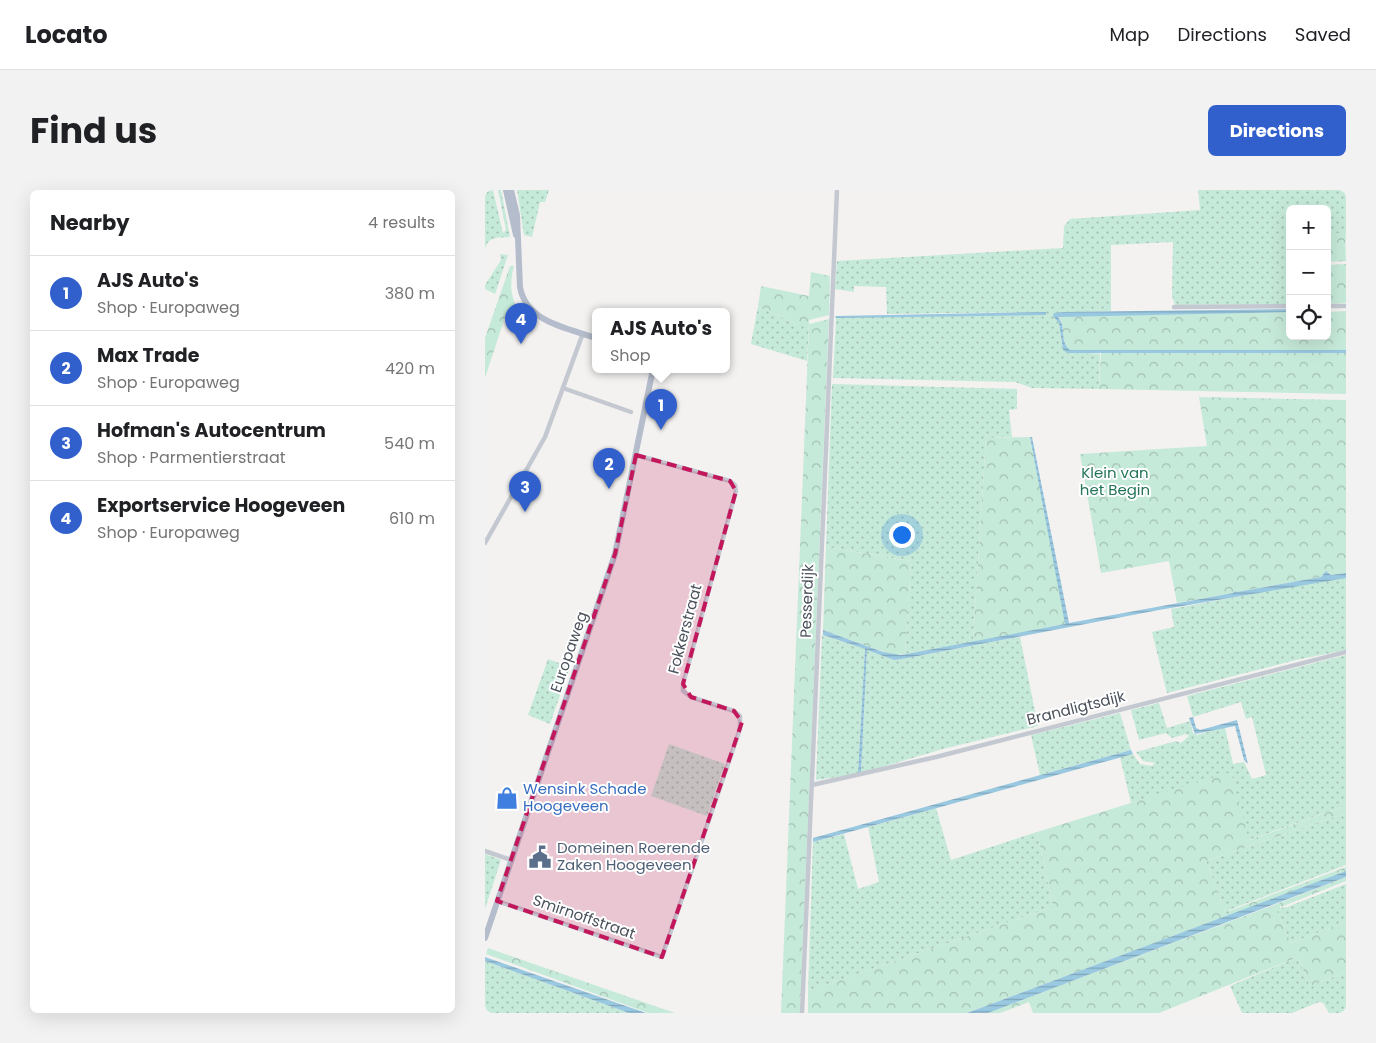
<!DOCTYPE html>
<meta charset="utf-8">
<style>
:root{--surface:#fff;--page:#f2f2f2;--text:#202124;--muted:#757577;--line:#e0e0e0;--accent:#3160cd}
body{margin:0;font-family:Poppins,sans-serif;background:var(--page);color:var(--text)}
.controls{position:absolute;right:15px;top:15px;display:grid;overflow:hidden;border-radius:8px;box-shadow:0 5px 20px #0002}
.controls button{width:45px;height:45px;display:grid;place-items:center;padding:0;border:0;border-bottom:1px solid var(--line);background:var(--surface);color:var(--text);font:25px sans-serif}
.you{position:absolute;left:416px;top:344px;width:18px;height:18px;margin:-12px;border:4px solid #fff;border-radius:50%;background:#1a73e8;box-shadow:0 0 0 8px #1a73e833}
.badge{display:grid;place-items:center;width:32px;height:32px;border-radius:50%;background:var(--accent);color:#fff;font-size:16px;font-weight:700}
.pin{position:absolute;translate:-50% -41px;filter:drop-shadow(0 1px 2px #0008)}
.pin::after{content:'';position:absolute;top:26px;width:18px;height:15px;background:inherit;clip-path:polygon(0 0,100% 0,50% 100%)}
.popup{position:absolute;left:107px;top:118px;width:138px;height:65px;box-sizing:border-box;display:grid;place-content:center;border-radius:8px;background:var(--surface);filter:drop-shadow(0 1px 4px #0005);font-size:16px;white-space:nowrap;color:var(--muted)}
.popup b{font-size:19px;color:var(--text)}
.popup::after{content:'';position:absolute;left:50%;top:100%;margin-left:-10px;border:10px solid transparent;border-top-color:var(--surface)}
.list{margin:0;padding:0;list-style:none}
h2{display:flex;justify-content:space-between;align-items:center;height:65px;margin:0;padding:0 20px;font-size:21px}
h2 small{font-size:16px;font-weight:400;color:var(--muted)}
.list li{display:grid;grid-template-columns:32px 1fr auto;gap:15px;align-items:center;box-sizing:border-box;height:75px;padding:0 20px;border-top:1px solid var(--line)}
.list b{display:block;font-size:19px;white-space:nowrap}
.list p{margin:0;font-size:16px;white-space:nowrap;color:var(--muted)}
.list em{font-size:16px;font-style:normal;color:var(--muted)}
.icon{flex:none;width:28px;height:28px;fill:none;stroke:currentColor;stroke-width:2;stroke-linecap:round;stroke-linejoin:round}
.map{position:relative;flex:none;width:861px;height:823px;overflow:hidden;border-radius:8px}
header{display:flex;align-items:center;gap:30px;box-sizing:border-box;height:70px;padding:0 25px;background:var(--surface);border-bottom:1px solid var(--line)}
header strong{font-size:24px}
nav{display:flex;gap:28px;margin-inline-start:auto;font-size:18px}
.intro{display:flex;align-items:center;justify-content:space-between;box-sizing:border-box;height:120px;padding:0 30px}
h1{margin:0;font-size:35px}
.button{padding:12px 22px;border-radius:8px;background:var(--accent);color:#fff;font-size:18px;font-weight:700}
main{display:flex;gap:30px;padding:0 30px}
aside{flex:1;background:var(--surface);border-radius:8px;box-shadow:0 5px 20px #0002}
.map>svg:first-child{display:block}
.grass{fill:url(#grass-dots)}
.forest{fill:url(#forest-crowns)}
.water{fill:url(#water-rules)}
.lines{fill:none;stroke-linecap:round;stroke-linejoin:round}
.street{stroke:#c4c9d1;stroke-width:4.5}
.primary{stroke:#b5bdcc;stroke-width:6}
.marked{fill:#c2185b;fill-opacity:0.2;stroke:#c2185b;stroke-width:4;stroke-dasharray:10 6;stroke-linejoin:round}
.labels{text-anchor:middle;stroke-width:4;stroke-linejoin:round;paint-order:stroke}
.park-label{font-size:15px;fill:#247558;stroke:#fff}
.street-label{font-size:15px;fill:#4b525c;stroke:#fff}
.shop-label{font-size:15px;fill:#366cbe;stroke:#fff;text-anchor:start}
.service-label{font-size:15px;fill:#4e5e75;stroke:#fff;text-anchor:start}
</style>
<header>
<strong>Locato</strong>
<nav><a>Map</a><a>Directions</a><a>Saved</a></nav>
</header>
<div class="intro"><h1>Find us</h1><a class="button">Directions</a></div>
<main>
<aside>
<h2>Nearby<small>4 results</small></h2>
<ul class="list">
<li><span class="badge">1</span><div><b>AJS Auto's</b><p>Shop · Europaweg</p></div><em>380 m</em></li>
<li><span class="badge">2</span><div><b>Max Trade</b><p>Shop · Europaweg</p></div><em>420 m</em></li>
<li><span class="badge">3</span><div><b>Hofman's Autocentrum</b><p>Shop · Parmentierstraat</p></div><em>540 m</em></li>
<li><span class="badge">4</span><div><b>Exportservice Hoogeveen</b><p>Shop · Europaweg</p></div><em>610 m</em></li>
</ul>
</aside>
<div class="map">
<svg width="861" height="823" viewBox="0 0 861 823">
<defs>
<pattern id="grass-dots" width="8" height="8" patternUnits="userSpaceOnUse" patternTransform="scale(1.25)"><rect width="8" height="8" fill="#c6ead9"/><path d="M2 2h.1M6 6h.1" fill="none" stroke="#a3c0b3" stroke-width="1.8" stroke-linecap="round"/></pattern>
<pattern id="forest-crowns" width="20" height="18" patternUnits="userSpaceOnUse" patternTransform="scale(1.25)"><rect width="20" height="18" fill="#c6ead9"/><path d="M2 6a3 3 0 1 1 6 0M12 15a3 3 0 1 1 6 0" fill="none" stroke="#a3c0b3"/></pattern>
<pattern id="water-rules" width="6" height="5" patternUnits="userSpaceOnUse" patternTransform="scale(1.25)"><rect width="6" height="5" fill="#99c8e1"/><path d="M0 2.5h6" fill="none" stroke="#7fa5ba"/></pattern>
</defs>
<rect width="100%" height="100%" fill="#f3f2f1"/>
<path class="grass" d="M0,0H8L18,43L21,40L13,0H16L25,47C13,48 3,46 0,59Z
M32,0H64L60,12H55L47,47L39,45Z
M713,0H861V56L860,43H842V19H805V114L690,115L687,106L688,52L626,55V121L569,123L574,133L578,160L615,164L614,199L547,198L530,192L348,188L351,128L561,122L402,124L401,97L369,96V102L350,99L352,71L578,58L579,36L585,29L715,20Z
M15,64L23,65L10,104L0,99V95L16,70Z
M273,116L311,134H324L322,171L266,154Z
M347,194L532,199V219L524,220L527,247L501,248L488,452L420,464L426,371L341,357Z
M859,387L861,388V460L811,470L682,503L667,442L689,437L686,419Z
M337,445L380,459L373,582H376L382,460L409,470L417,469L535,447L553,536L458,559L373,584L331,590Z
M861,465V616L763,650L746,583L646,613L635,567L648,564L655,574L667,576L670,573L658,571L651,562L691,551L696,553L704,546L701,544L687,548L681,543L654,550L646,520L674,513L682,538L705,531L708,543L712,545L740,537L748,574L759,572L767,589L781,585L767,527L761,529L756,512L708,527L702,506Z
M63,469L85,477L65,534L43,525Z
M635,523L646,560L555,585L546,545Z
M184,554L240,574L222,626L166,606Z
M451,618L466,670L552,642L568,717L323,801L328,652L359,644L373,699L394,692L383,637Z
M861,623V675L744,720L746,725L742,726L721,671Z
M0,664L16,670L0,719Z
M861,694V732L806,753L789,715L795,713V718L802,717Z
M813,767L825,796L861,782V823H844L838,813L834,812L807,823H757L745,796Z
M0,771L144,823H0Z"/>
<path class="forest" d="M842,43H860L861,71L842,72Z
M861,74V113L842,114V75Z
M25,76H29C22,100 28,124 52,136L20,127L0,188V148Z
M326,82L345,86L344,125L324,130V134L344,129L315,823H296L324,135L311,134L273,116L276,96L324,106Z
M861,121V160H585C574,151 582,137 573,126L805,122V146H842V122Z
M616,163H861V204L614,199Z
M714,207L861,210V383L846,385L841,381L836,387L752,402L750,401L748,403L692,413L684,371L616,383L595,264L722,256Z
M545,247L581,434L488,452L501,248Z
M341,357L426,371L420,464L407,465L338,440Z
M746,582L764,650L861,616V623L721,671L742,726L482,823H323V801L568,717L552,642Z
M861,677V681L746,725L744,721Z
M861,687V691L796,717L794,713Z
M789,715L806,753L861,732V782L825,796L813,767L674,823H548L544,812L515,823H502Z
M3,758L190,823H163L1,764Z"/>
<path class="water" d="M805,119V122L573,127C582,137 574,151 585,160H861V163H583L578,160L574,133L568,126L569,123L578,122Z
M561,122V125L351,128L350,126Z
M545,247H547L584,433L748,403L750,401L752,402L836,387L841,381L846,385L861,383V388L674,420L417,469L409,470L382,460L376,582L373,583L380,459L338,445V440L398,462L416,465L580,434Z
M708,527L711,538L715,540L752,530L763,574L759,570L750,536L710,544L704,528Z
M646,560L648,564L328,652V648Z
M861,681V687L503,823H482Z
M0,767L161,823H144L0,771Z"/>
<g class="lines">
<path class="street" d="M842,116H861
M689,117L805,116
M78,198L146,222
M0,353L60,247L98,143
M327,595L451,567L861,462
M0,661L26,670
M12,711L177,767L255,539V526L249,521L206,507L198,501V494L251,301L250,295L245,291L151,265
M317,823L352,0"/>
<path class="primary" d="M21,0L31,45
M26,0L32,25L35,97C41,132 82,138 111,148
M0,748L130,364L168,179"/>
</g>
<path class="marked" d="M151,265L245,291L251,301L198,494L206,507L249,521L257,532L177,767L12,711L130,364Z"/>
<defs>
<symbol id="shop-bare" viewBox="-9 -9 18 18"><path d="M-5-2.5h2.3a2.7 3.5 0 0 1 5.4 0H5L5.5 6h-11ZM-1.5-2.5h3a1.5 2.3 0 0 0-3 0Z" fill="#3f7fe0" stroke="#fff" stroke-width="2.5" paint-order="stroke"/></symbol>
<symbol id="civic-bare" viewBox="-9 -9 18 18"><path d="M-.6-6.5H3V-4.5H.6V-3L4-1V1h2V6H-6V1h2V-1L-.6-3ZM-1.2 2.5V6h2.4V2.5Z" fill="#5c6f8a" stroke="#fff" stroke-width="2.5" paint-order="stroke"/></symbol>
</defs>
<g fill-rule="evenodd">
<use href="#shop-bare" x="6" y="592" width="32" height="32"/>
<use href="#civic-bare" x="39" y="651" width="32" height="32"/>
</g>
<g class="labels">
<g class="park-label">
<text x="630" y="288">Klein van<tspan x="630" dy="17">het Begin</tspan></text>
</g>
<g class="street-label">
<text transform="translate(322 411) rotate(-88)" y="5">Pesserdijk</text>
<text transform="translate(200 439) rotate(-75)" y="5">Fokkerstraat</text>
<text transform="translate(84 462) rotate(-71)" y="5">Europaweg</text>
<text transform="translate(591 518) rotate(-14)" y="5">Brandligtsdijk</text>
<text transform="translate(99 727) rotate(19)" y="5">Smirnoffstraat</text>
</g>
<g class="shop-label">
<text x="38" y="604">Wensink Schade<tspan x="38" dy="17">Hoogeveen</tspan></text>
</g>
<g class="service-label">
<text x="72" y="663">Domeinen Roerende<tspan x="72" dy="17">Zaken Hoogeveen</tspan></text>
</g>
</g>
</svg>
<div class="controls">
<button>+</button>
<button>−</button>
<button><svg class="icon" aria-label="locate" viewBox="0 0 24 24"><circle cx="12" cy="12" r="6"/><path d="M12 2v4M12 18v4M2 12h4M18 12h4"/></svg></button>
</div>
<div class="you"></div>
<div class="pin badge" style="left:176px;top:240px">1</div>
<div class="popup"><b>AJS Auto's</b>Shop</div>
<div class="pin badge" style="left:124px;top:299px">2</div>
<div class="pin badge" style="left:40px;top:322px">3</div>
<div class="pin badge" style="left:36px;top:154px">4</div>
</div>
</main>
